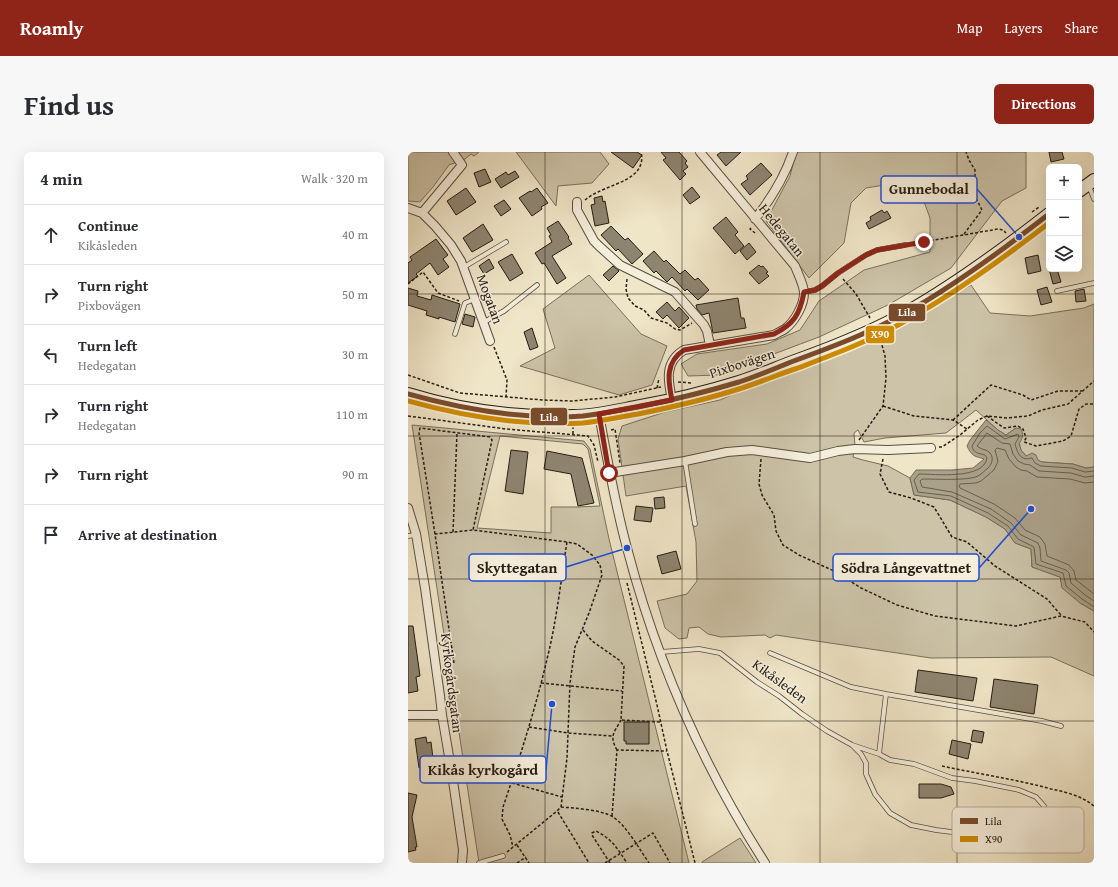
<!DOCTYPE html>
<meta charset="utf-8">
<style>
:root{--surface:#fff;--page:#f7f7f7;--text:#2b2b33;--muted:#7c7c81;--line:#e1e1e2;--accent:#8f2418}
body{margin:0;font-family:"Gentium Book Plus",serif;background:var(--page);color:var(--text)}
.controls{position:absolute;right:12px;top:12px;display:grid;overflow:hidden;border-radius:6px;box-shadow:0 4px 16px #0002}
.controls button{width:36px;height:36px;display:grid;place-items:center;padding:0;border:0;border-bottom:1px solid var(--line);background:var(--surface);color:var(--text);font:20px sans-serif}
.stop{position:absolute;width:12px;height:12px;margin:-9px;border:3px solid #8f2418;border-radius:50%;background:#fff}
.stop.end{background:#8f2418;border-color:#fff;box-shadow:0 1px 4px #0008}
.list{margin:0;padding:0;list-style:none}
h2{display:flex;justify-content:space-between;align-items:center;height:52px;margin:0;padding:0 16px;font-size:17px}
h2 small{font-size:13px;font-weight:400;color:var(--muted)}
.list li{display:grid;grid-template-columns:26px 1fr auto;gap:12px;align-items:center;box-sizing:border-box;height:60px;padding:0 16px;border-top:1px solid var(--line)}
.list b{display:block;font-size:15px;white-space:nowrap}
.list p{margin:0;font-size:13px;white-space:nowrap;color:var(--muted)}
.list em{font-size:13px;font-style:normal;color:var(--muted)}
.icon{flex:none;width:22px;height:22px;fill:none;stroke:currentColor;stroke-width:2;stroke-linecap:round;stroke-linejoin:round}
.map{position:relative;flex:none;width:686px;height:711px;overflow:hidden;border-radius:6px}
header{display:flex;align-items:center;gap:24px;box-sizing:border-box;height:56px;padding:0 20px;background:var(--accent);color:#fff}
header strong{font-size:19px}
nav{display:flex;gap:22px;margin-inline-start:auto;font-size:14px}
.intro{display:flex;align-items:center;justify-content:space-between;box-sizing:border-box;height:96px;padding:0 24px}
h1{margin:0;font-size:28px}
.button{padding:10px 18px;border-radius:6px;background:var(--accent);color:#fff;font-size:14px;font-weight:700}
main{display:flex;gap:24px;padding:0 24px}
aside{flex:1;background:var(--surface);border-radius:6px;box-shadow:0 4px 16px #0002}
.map>svg:first-child{display:block}
.green{fill:#ccc3a8;stroke:#78705e;fill-rule:evenodd}
.water{fill:#aaa18a;stroke:#746c5a}
.lines{fill:none;stroke-linecap:round;stroke-linejoin:round}
.shore{stroke:#675f4e;stroke-width:1}
.building{fill:#8e8571;stroke:#241d13}
.lane-casing{stroke:#574f40;stroke-width:5.5}
.street-casing{stroke:#574f40;stroke-width:10}
.secondary-casing{stroke:#241d13;stroke-width:14}
.path{stroke:#241d13;stroke-width:1.5;stroke-dasharray:3 2;stroke-linecap:butt}
.lane{stroke:#f5eedb;stroke-width:4}
.street{stroke:#f5eedb;stroke-width:8}
.secondary{stroke:#f5eedb;stroke-width:12}
.bus-1-casing{stroke:#f5eedb;stroke-width:8}
.bus-2-casing{stroke:#f5eedb;stroke-width:8}
.bus-1{stroke:#7a4b2a;stroke-width:5}
.bus-2{stroke:#cd8b04;stroke-width:5}
.route{stroke:#8f2418;stroke-width:5}
.grid{fill:none;stroke:#241d13;stroke-width:1;stroke-opacity:0.55}
.labels{text-anchor:middle;stroke-width:3;stroke-linejoin:round;paint-order:stroke}
.street-label{font-size:14px;fill:#241d13;stroke:#f5eedb}
.key{fill:#f5eedb;stroke:#b6af9f;stroke-width:1}
.key-label{font-size:11px;fill:#241d13}
.leader{fill:none;stroke:#1d4ed8;stroke-width:1.5}
.callout-dot{fill:#1d4ed8;stroke:#f5eedb;stroke-width:1.5}
.callout{fill:#f5eedb;stroke:#1d4ed8;stroke-width:1.5}
.callout-label{font-size:15px;text-anchor:middle;font-weight:bold;fill:#241d13}
.line-badge{stroke:#f5eedb;stroke-width:1.5}
.badge-label{font-size:11px;text-anchor:middle;font-weight:bold;fill:#fff}
</style>
<header>
<strong>Roamly</strong>
<nav><a>Map</a><a>Layers</a><a>Share</a></nav>
</header>
<div class="intro"><h1>Find us</h1><a class="button">Directions</a></div>
<main>
<aside>
<h2>4 min<small>Walk · 320 m</small></h2>
<ul class="list">
<li><svg class="icon" aria-label="ahead" viewBox="0 0 24 24"><path d="M12 20V5M6 11l6-6 6 6"/></svg><div><b>Continue</b><p>Kikåsleden</p></div><em>40 m</em></li>
<li><svg class="icon" aria-label="right" viewBox="0 0 24 24"><path d="M7 20v-9h11M14 6l5 5-5 5"/></svg><div><b>Turn right</b><p>Pixbovägen</p></div><em>50 m</em></li>
<li><svg class="icon" aria-label="left" viewBox="0 0 24 24"><path d="M17 20v-9H6M10 6l-5 5 5 5"/></svg><div><b>Turn left</b><p>Hedegatan</p></div><em>30 m</em></li>
<li><svg class="icon" aria-label="right" viewBox="0 0 24 24"><path d="M7 20v-9h11M14 6l5 5-5 5"/></svg><div><b>Turn right</b><p>Hedegatan</p></div><em>110 m</em></li>
<li><svg class="icon" aria-label="right" viewBox="0 0 24 24"><path d="M7 20v-9h11M14 6l5 5-5 5"/></svg><div><b>Turn right</b></div><em>90 m</em></li>
<li><svg class="icon" aria-label="arrive" viewBox="0 0 24 24"><path d="M6 21V4h12l-3 4 3 4H6"/></svg><div><b>Arrive at destination</b></div></li>
</ul>
</aside>
<div class="map">
<svg width="686" height="711" viewBox="0 0 686 711">
<rect width="100%" height="100%" fill="#efe5c7"/>
<filter id="stains"><feTurbulence type="fractalNoise" baseFrequency=".005" numOctaves="4"/><feColorMatrix values="0 0 0 0 .2 0 0 0 0 .09 0 0 0 0 .02 0 0 0 .5 -.17"/></filter>
<radialGradient id="worn" r=".72"><stop offset=".6" stop-color="#630" stop-opacity="0"/><stop offset="1" stop-color="#630" stop-opacity=".3"/></radialGradient>
<path class="green" d="M0,0H71L66,4L63,2L57,7L41,13L25,35L12,50L0,49Z
M108,0H192L201,12L184,31L150,34L148,54Z
M388,0H618V36L594,49L543,116L480,153L411,185L310,223L280,224L273,212L289,202L359,192L392,178L411,149L456,118L522,100V66L508,28L458,36L443,51L436,91L401,126L358,69L382,24Z
M181,123L233,182L259,194L244,233L211,243L112,214L147,196L135,157Z
M563,133L582,161L622,164L676,156L686,152V315L678,316L665,312L634,310L618,304L613,298L608,276L598,283L590,278L568,258L538,281L477,286L456,290L450,278L446,281L447,294L445,305L455,308L480,314L502,326L506,343L542,348L578,365L597,377L607,391L623,397L624,415L652,425L672,451L686,459V524L643,505L523,506L368,483L362,486L357,483L313,485L300,482L291,475L281,476L279,486L271,487L257,476L249,449L279,442L289,429L288,390L278,334L218,344L210,287L214,274L257,260L312,248L337,237L387,219L483,178Z
M4,273L176,289L182,297L201,387L281,711H71ZM92,284L175,292L180,297L192,354L169,355H143V381L69,376Z
M332,686L348,711H294V710Z"/>
<path class="water" d="M578,268L590,278L598,283L608,276L613,277C616,283 614,287 611,292L613,298L618,304L624,301L628,303L630,308L634,310L665,312L678,316L686,315V459L672,451L654,436L652,425L624,415L623,397L607,391L597,377L578,365L542,348L506,343L502,326L508,318H544L565,316L576,307C567,304 564,305 559,294L562,288Z"/>
<g class="lines">
<path class="shore" d="M686,319L677,320L664,316L633,314L627,311L624,306C613,309 610,303 607,292L611,285L610,282L597,287L579,274L572,281L564,294C565,301 570,301 577,303L579,306C576,328 526,322 511,322L506,328L510,340L543,344L580,361L600,374L610,387L626,395L628,412L655,421L658,434L674,447L686,455
M686,324L677,325L663,321L631,319L622,313L616,312L610,309L605,302L602,292L594,291L579,281L569,294C573,298 579,297 582,301C586,306 584,312 580,316C577,318 574,322 570,324C560,329 526,327 514,327L512,329L514,335L544,340L583,357L603,371L613,383L630,391L632,396L633,409L658,418L661,421L663,431L677,443L686,449
M686,330L677,331L662,327L629,325L619,319L613,318L608,315L601,307L597,298L589,296L587,298L590,309L586,318L573,329L568,331L552,332L551,334L552,336L586,352L607,366L617,378L632,385L637,392L639,404L661,413L666,419L668,428L686,442"/>
</g>
<path class="building" d="M203,0H229L234,3L225,16Z
M253,0H271L279,9L277,11L280,15L275,19L278,22L272,28L255,8L258,6Z
M313,0H333L318,14L309,3Z
M641,0H654L656,7L643,10Z
M353,11L364,23L342,43L333,32L340,27L338,24Z
M77,17L83,30L71,35L66,21Z
M107,19L111,25L93,36L87,27L98,20L100,23Z
M284,35L292,45L282,52L275,43Z
M58,36L68,50L48,63L39,49Z
M129,36L140,51L133,55L134,57L124,64L111,46L122,39L123,40Z
M194,44L195,50L197,49L201,71L187,74L183,53L187,52L186,46Z
M96,48L103,57L93,64L86,54Z
M474,58L476,61L479,59L483,66L461,77L458,71L463,68L462,65Z
M318,65L330,80L327,83L336,94L327,102L305,76Z
M150,69L161,85L160,86L164,92L144,104L158,126L149,132L136,111L134,112L127,101L144,90L141,84L143,83L139,76Z
M75,72L85,88L64,100L55,86Z
M203,74L217,88L220,86L235,102L224,112L210,97L208,99L193,83Z
M28,87L40,103L35,107L41,115L30,123L22,111L8,122L10,124L0,131V111L4,108L2,105Z
M341,91L348,100L339,108L332,99Z
M246,99L256,110L258,108L272,122L277,118L287,128L290,126L301,138L290,148L279,137L277,139L264,125L259,130L248,119L246,121L235,109Z
M104,102L115,121L102,129L90,110Z
M630,103L633,119L620,122L617,106Z
M81,107L86,116L76,122L71,114Z
M351,113L353,115L355,114L360,120L358,121L361,124L351,132L341,121Z
M205,114L211,119L201,129L195,123Z
M641,117H649L653,130L645,132Z
M639,135L644,150L633,153L629,138Z
M0,136L10,139L9,144L23,148L24,143L52,152L47,170L31,165V167L18,163L19,159L0,153Z
M676,137L678,149L668,150L667,139Z
M330,146L333,166H336L338,176L305,181L301,161L294,163L289,157L288,153Z
M259,150L267,159L271,155L281,166L271,176L259,163L255,167L248,160Z
M57,162L67,165L65,175L54,172Z
M124,176L130,195L122,198L116,180Z
M103,298L120,300L115,342L97,339Z
M139,299L174,306L186,351L170,354L163,322L136,317Z
M256,345L257,356L247,357L246,346Z
M228,354L245,356L243,370L226,368Z
M268,399L273,417L254,422L249,404Z
M0,474H5L12,524L8,525L10,539L0,541Z
M510,518L569,526L565,549L507,540Z
M586,527L630,533L626,562L582,555Z
M216,570H241V592H218V589H216Z
M565,578L576,580L574,591L563,589Z
M18,585L19,591L23,590L26,614L11,616L7,587Z
M544,588L563,592L560,607L541,602Z
M511,632H533L543,635L546,642L533,646H511Z
M0,641L9,643L4,665L9,695H7L8,698L0,700Z"/>
<g class="lines">
<defs>
<path id="lane" d="M681,34L686,47
M56,115L98,90
M649,139L686,131
M396,140L407,138L414,134L430,121L458,103L469,98L497,93
M76,170L96,159L129,133
M47,182L57,151L67,147
M277,309L287,372
M0,384L8,383
M253,500L291,497L312,501L349,530L371,544L394,562L419,579L444,593L471,602L482,608L506,612L544,626L567,629L611,638L628,645L636,654L637,664L635,672L630,679L619,685L559,682L528,678L503,673L482,661L467,642L458,622V611L453,602L444,593
M362,501L443,535L478,542L634,569L653,574
M471,602L478,542
M71,711L95,704"/>
<path id="street" d="M169,50V58L186,89L191,94L212,113L267,140L296,173L299,179L302,193
M0,56L14,61L27,74L43,93L53,109L82,189
M14,61L54,13L45,0
M347,67C363,47 377,24 385,0
M264,248C260,229 256,210 276,198L366,183C369,181 374,179 377,177C387,169 396,153 396,141C396,133 390,122 387,114L292,0
M191,262C199,307 207,352 219,396C248,507 295,614 357,711
M201,321L277,309L319,300L344,298L402,306L430,299L447,297L480,298L523,296
M0,356L8,382L17,436L32,544L34,563L44,622L55,698L54,711
M0,563H34"/>
<path id="secondary" d="M671,39L686,28
M0,242C52,258 110,266 165,264C188,264 211,258 233,254C266,248 299,240 331,230C350,224 368,216 387,209C426,195 465,180 501,159C550,131 596,97 641,62"/>
</defs>
<use href="#lane" class="lane-casing"/>
<use href="#street" class="street-casing"/>
<use href="#secondary" class="secondary-casing"/>
<path class="path" d="M177,48C181,45 185,42 190,40C207,31 239,26 233,0
M624,60L631,55
M343,76L342,77L347,81
M556,82L574,58L567,44V18L561,8L558,0
M503,92L590,77L595,78L598,81
M219,127L218,137L220,146L227,154L236,158L243,166L259,171L267,177L272,178L284,171
M435,127L448,142L462,166
M0,132L15,120L30,141L51,149
M86,195L99,228L98,245
M0,223L52,241L135,248L164,249L207,245L253,235
M270,230L284,231
M249,236L251,226
M475,254L506,264L545,268L559,277
M0,264L98,277L180,284L186,293L190,310
M579,264L596,276L610,274L615,277L618,286L616,290L628,294L655,289L663,284L671,257L678,252H686
M545,268L583,233L615,243L623,248L650,239H674
M165,274V282
M203,278L207,277L212,311
M451,288L475,254L478,226L477,204L472,186
M531,295H534L552,283L570,268L579,264L599,266L620,264L634,258L660,252L686,229
M353,307L351,332L354,343L366,363L368,379L375,393L391,403L426,419L453,436L489,453L527,464L608,474L653,464L677,470L686,480
M475,307L472,322L481,340L503,346L526,355L544,385L559,390L587,414L639,447L653,463
M45,380L49,281
M27,382L11,281L12,276L82,285L84,288L65,378
M219,431L249,553L259,599L287,711
M175,478L184,489L211,508L216,514L213,568L253,570
M46,511L27,382L65,378L159,390
M133,531L214,539
M121,575L160,581L204,584
M209,598C201,584 206,581 213,568
M534,614C570,622 607,627 643,637C658,640 674,644 686,654
M104,631L154,645
M153,655C166,656 195,658 205,665C218,673 232,698 241,711
M150,660L181,711
M204,664L209,598L259,599
M109,693L121,711
M99,700L105,695L149,659L153,655L159,606L162,531L167,495L181,461L194,423L192,413L184,403L169,392L159,390C153,427 149,466 140,503C128,555 112,605 95,655L94,667L102,683L105,695
M109,711L118,705
M197,711L245,681L262,711
M202,711L184,683V681L188,679C204,687 209,696 219,711"/>
<use href="#lane" class="lane"/>
<use href="#street" class="street"/>
<use href="#secondary" class="secondary"/>
<defs>
<path id="bus-1" d="M0,242C57,258 116,268 175,264C194,262 212,258 230,255C264,248 298,240 331,230C349,224 366,217 383,210C424,195 464,180 501,159C550,131 596,97 641,62"/>
<path id="bus-2" d="M0,249C57,265 116,274 175,271C193,269 212,265 230,262C265,255 300,247 334,236C353,230 371,222 390,216C424,203 459,190 492,172C545,143 593,108 641,71"/>
</defs>
<use href="#bus-1" class="bus-1-casing"/>
<use href="#bus-2" class="bus-2-casing"/>
<use href="#bus-1" class="bus-1"/>
<use href="#bus-2" class="bus-2"/>
</g>
<g class="lines">
<path class="route" d="M201,321L191,262L264,248C260,229 257,210 276,198L366,182C386,172 392,162 396,140L407,138L414,134L430,121L458,103L469,98L516,90"/>
</g>
<path class="grid" d="M137,0V711M274,0V711M412,0V711M549,0V711M0,142H686M0,284H686M0,427H686M0,569H686"/>
<g class="labels">
<g class="street-label">
<text transform="translate(374 78) rotate(51)" y="5">Hedegatan</text>
<text transform="translate(82 147) rotate(70)" y="5">Mogatan</text>
<text transform="translate(334 211) rotate(-18)" y="5">Pixbovägen</text>
<text transform="translate(372 529) rotate(36)" y="5">Kikåsleden</text>
<text transform="translate(44 531) rotate(83)" y="5">Kyrkogårdsgatan</text>
</g>
</g>
<rect x="544" y="655" width="132" height="46" rx="6" class="key"/>
<rect x="552" y="666" width="18" height="6" fill="#7a4b2a"/>
<rect x="552" y="684" width="18" height="6" fill="#cd8b04"/>
<g class="key-label">
<text x="577" y="673">Lila</text>
<text x="577" y="691">X90</text>
</g>
<path class="leader" d="M611 85L569 37M219 396L158 415M623 357L571 416M144 552L138 618"/>
<g class="callout-dot">
<circle cx="611" cy="85" r="4"/>
<circle cx="219" cy="396" r="4"/>
<circle cx="623" cy="357" r="4"/>
<circle cx="144" cy="552" r="4"/>
</g>
<g class="callout">
<rect x="473" y="24" width="96" height="27" rx="4"/>
<rect x="61" y="402" width="97" height="27" rx="4"/>
<rect x="425" y="402" width="146" height="27" rx="4"/>
<rect x="12" y="604" width="126" height="27" rx="4"/>
</g>
<g class="callout-label">
<text x="521" y="42">Gunnebodal</text>
<text x="109" y="421">Skyttegatan</text>
<text x="498" y="421">Södra Långevattnet</text>
<text x="75" y="623">Kikås kyrkogård</text>
</g>
<g class="line-badge">
<rect x="480" y="151" width="38" height="19" rx="4" fill="#7a4b2a"/>
<rect x="457" y="173" width="30" height="19" rx="4" fill="#cd8b04"/>
<rect x="122" y="255" width="38" height="19" rx="4" fill="#7a4b2a"/>
</g>
<g class="badge-label">
<text x="499" y="164">Lila</text>
<text x="472" y="186">X90</text>
<text x="141" y="269">Lila</text>
</g>
<rect width="100%" height="100%" filter="url(#stains)"/>
<rect width="100%" height="100%" fill="url(#worn)"/>
</svg>
<div class="controls">
<button>+</button>
<button>−</button>
<button><svg class="icon" aria-label="layers" viewBox="0 0 24 24"><path d="M12 4l9 5-9 5-9-5zM3 14l9 5 9-5"/></svg></button>
</div>
<div class="stop" style="left:201px;top:321px"></div>
<div class="stop end" style="left:516px;top:90px"></div>
</div>
</main>
